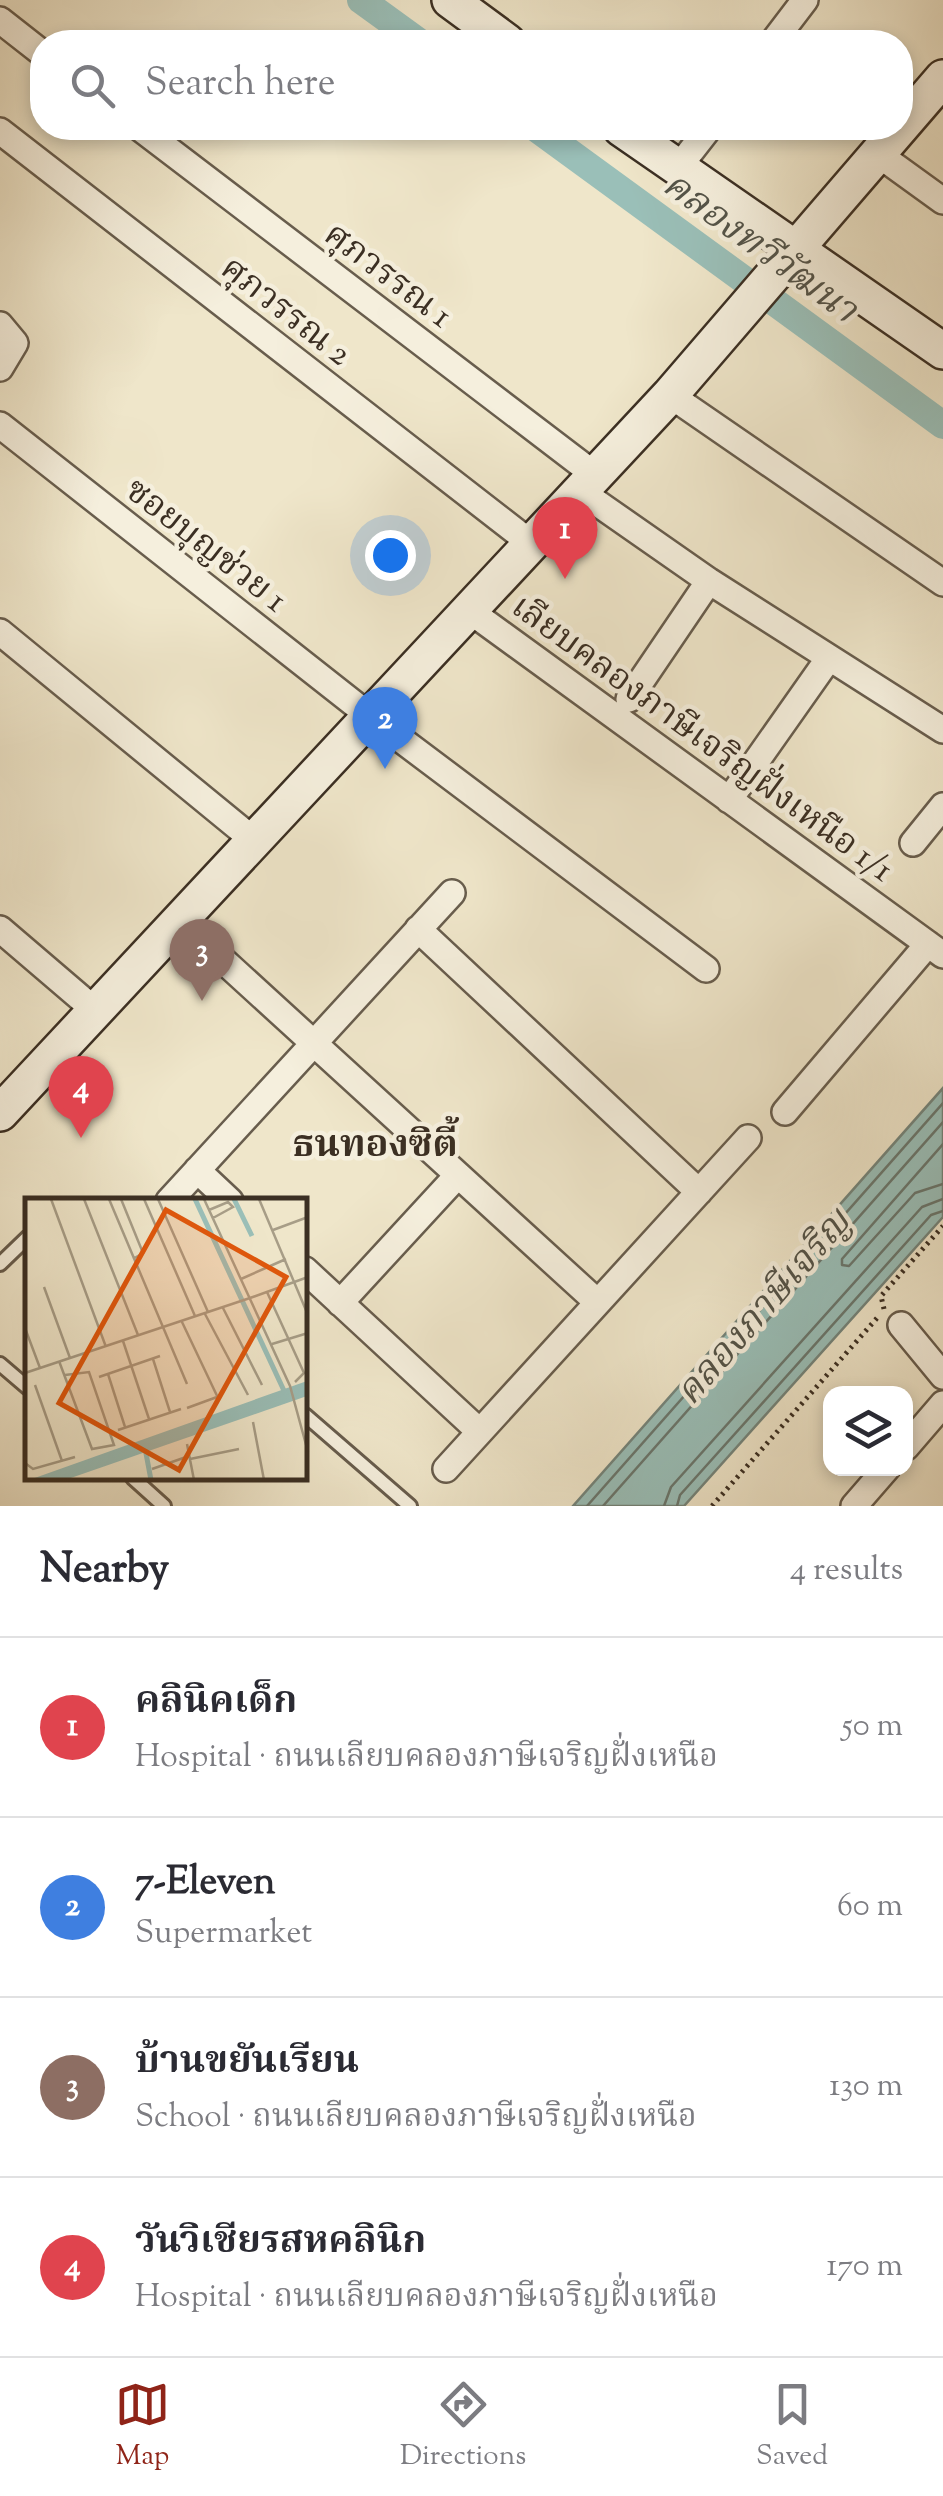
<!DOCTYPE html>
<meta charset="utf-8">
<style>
:root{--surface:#fff;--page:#f7f7f7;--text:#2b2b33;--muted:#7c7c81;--line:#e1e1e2;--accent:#8f2418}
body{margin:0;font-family:"Sorts Mill Goudy","Noto Serif Thai",serif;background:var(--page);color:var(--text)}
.controls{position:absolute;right:30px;bottom:30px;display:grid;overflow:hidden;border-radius:20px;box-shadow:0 5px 15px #0003}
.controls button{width:90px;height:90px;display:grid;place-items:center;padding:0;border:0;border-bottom:2px solid var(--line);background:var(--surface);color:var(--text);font:50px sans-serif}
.you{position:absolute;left:390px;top:555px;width:35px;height:35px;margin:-25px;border:8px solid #fff;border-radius:50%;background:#1a73e8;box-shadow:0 0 0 15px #1a73e833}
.badge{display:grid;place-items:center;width:65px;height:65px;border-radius:50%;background:var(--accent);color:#fff;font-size:32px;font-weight:700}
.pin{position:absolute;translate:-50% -82px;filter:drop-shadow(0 2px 5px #0008)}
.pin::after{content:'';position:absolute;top:52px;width:35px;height:30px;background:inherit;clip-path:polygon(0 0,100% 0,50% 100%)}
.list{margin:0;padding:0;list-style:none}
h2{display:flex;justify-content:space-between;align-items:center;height:130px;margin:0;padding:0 40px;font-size:42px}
h2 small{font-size:32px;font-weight:400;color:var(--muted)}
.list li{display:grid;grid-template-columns:65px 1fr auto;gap:30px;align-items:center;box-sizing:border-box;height:180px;padding:0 40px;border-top:2px solid var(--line)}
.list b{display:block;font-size:38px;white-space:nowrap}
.list p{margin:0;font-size:32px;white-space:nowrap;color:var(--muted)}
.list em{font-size:32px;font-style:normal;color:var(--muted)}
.icon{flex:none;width:55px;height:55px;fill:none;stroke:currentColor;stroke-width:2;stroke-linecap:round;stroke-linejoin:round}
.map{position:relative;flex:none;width:943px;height:1506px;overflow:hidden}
.search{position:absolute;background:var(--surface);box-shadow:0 5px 15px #0003;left:30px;right:30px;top:30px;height:110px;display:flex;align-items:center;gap:25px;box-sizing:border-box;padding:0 35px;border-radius:40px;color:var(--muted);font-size:38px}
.sheet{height:850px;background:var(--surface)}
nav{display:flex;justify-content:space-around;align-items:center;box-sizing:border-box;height:140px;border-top:2px solid var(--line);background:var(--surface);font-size:28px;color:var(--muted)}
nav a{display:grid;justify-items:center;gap:5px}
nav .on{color:var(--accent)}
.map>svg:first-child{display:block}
.water{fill:#9abfb8;stroke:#74857c;stroke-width:2.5}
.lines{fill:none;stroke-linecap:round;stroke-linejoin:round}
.shore{stroke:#6a776e;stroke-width:2.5}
.canal{stroke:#9abfb8;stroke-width:28}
.lane-casing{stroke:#685d4d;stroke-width:18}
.street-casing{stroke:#685d4d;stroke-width:30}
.secondary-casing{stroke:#3b2f23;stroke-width:40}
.path{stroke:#3b2f23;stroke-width:5;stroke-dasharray:2.5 5;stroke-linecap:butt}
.lane{stroke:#f5efdd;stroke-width:12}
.street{stroke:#f5efdd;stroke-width:25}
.secondary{stroke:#f5efdd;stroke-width:35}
.labels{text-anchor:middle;stroke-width:9;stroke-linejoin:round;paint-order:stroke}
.street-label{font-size:35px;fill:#3b2f23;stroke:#f5efdd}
.water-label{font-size:38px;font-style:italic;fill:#535348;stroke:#f5efdd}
.neighbourhood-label{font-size:38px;font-weight:bold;fill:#3b2f23;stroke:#f5efdd}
.inset-river{fill:none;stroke:#9abfb8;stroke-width:5}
.inset-road{fill:none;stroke:#a79d87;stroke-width:2.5}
.view{fill:#df570d;fill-opacity:0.15;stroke:#df570d;stroke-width:5}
.inset-edge{fill:none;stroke:#3b2f23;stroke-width:5}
</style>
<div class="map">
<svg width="943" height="1506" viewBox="0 0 943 1506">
<rect width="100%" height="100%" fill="#efe6ca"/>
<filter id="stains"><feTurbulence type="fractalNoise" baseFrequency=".002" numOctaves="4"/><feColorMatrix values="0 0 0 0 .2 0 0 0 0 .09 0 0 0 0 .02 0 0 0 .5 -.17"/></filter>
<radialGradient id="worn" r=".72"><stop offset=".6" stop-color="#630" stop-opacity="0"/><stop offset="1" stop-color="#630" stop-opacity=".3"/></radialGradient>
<path class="water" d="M943,1088V1217L684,1506H573Z"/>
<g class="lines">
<path class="shore" d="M943,1144L842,1259V1265L849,1266L915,1193L943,1184
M587,1506L943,1103
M603,1506L943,1122
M664,1506L671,1487L922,1207L943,1199
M677,1506L680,1495L931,1215L943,1211"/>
<path class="canal" d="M361,0L419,42
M536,128L943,425"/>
<defs>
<path id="lane" d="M0,1264L28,1237
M0,1364L28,1388
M305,1415L410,1506
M133,1478L164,1506"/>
<path id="street" d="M0,20L42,53
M773,42L805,0
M140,128L595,475
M0,131L532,544
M878,154L943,201
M677,169L709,128
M0,325L15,343L0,368
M670,395L943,583
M0,425L371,717L706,969
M580,491L709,581L943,730
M470,611L943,955
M0,632L256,842
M629,699L709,581
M729,800L829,658
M913,843L943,806
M181,922L595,1300
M0,929L97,1012
M418,929L699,1192
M785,1112L928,944
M197,1170L230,1201
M169,1201L452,893
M305,1270L479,1431
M340,1303L458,1175
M901,1325L943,1376
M906,1447L943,1404
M446,1469L748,1138
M854,1506L887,1468"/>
<path id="secondary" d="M450,0L507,42
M621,128L943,351
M0,1113L670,395L943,78"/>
</defs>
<use href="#lane" class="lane-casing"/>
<use href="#street" class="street-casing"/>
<use href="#secondary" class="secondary-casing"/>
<path class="path" d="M884,1309L881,1296L943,1226
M712,1506L877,1318"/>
<use href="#lane" class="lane"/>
<use href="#street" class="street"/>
<use href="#secondary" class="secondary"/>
</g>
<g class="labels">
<g class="street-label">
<text transform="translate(389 274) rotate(37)" y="12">ศุภวรรณ 1</text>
<text transform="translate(287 310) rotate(38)" y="12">ศุภวรรณ 2</text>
<text transform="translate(207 544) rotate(38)" y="12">ซอยบุญช่วย 1</text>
<text transform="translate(703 737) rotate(36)" y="12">เลียบคลองภาษีเจริญฝั่งเหนือ 1/1</text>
</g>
<g class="water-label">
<text transform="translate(761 246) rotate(36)" y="13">คลองทวีวัฒนา</text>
<text transform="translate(762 1306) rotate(-49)" y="13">คลองภาษีเจริญ</text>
</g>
<g class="neighbourhood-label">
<text x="375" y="1156">ธนทองซิตี้</text>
</g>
</g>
<g transform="translate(25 1198)">
<rect width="282" height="282" fill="#efe6ca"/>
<path d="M282,183V198L40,282H4Z" fill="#9abfb8"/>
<path class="inset-river" d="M170,1L261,197M209,1L227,38M120,250L126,282"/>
<path class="inset-road" d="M26,1L81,149M59,1L113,137M84,1L162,186M96,1L118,55L108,61M119,1L170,118M133,1L183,114M179,1L265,188L283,254M234,1L283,117M184,12L203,4L208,9L188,20M248,32L283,19M216,81L261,61M19,89L45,160M242,94L279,175L270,184M225,100L283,79M198,110L237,187M180,116L223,197M157,124L194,202M0,130L15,170M98,143L124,221M247,146L283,135M128,161L145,214M34,163L67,251L89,247L64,174L40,177M0,175L225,100M83,176L100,229M74,179L135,158M10,187L37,263M162,210L192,199M228,224L239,282M93,232L156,211M162,246L169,282M165,261L214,251M0,265L8,271L50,259M127,271L164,258"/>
<path class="view" d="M141,12L261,79L154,272L34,205Z"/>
<rect width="282" height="282" class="inset-edge"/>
</g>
<rect width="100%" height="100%" filter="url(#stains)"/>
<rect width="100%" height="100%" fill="url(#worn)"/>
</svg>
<div class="controls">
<button><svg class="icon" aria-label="layers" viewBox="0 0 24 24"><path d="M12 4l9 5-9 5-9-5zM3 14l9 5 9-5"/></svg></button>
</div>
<div class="you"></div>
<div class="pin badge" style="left:565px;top:579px;background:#e0444e">1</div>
<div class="pin badge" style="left:385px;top:769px;background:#3f7fe0">2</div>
<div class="pin badge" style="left:202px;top:1001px;background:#8d6e63">3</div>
<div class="pin badge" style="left:81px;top:1138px;background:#e0444e">4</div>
<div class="search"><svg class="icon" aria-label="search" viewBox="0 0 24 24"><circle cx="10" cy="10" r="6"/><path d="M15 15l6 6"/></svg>Search here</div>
</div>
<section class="sheet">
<h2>Nearby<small>4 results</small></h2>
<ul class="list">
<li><span class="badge" style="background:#e0444e">1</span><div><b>คลินิคเด็ก</b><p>Hospital · ถนนเลียบคลองภาษีเจริญฝั่งเหนือ</p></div><em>50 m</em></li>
<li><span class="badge" style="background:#3f7fe0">2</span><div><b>7-Eleven</b><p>Supermarket</p></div><em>60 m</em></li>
<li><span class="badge" style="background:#8d6e63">3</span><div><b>บ้านขยันเรียน</b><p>School · ถนนเลียบคลองภาษีเจริญฝั่งเหนือ</p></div><em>130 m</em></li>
<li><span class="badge" style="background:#e0444e">4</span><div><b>วันวิเชียรสหคลินิก</b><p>Hospital · ถนนเลียบคลองภาษีเจริญฝั่งเหนือ</p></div><em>170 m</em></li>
</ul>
</section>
<nav>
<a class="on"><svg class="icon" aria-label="map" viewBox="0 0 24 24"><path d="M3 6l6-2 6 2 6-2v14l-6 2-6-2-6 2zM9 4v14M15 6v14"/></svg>Map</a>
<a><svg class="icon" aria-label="directions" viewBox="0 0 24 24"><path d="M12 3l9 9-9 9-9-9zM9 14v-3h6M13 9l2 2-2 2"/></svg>Directions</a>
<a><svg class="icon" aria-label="saved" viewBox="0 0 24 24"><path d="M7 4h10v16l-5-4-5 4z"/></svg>Saved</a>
</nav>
